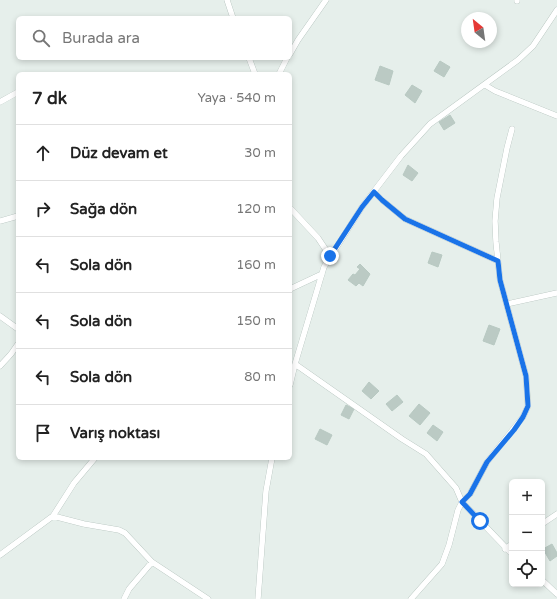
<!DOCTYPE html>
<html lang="tr">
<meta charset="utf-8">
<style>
:root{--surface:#fff;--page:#f6f6f6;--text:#222;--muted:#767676;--line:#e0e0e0}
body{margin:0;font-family:"Varela Round",sans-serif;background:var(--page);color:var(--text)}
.controls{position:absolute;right:12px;bottom:12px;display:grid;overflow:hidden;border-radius:6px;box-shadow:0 2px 6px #0003}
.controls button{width:36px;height:36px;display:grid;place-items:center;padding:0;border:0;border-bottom:1px solid var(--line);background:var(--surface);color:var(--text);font:20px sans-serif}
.compass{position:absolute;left:461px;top:12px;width:36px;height:36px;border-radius:50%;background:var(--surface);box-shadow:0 2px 6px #0003;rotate:331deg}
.stop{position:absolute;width:12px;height:12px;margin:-9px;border:3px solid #1a73e8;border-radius:50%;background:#fff}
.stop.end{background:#1a73e8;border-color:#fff;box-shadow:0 1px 4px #0008}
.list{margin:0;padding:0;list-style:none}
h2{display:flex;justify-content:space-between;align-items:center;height:52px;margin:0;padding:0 16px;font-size:17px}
h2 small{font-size:13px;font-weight:400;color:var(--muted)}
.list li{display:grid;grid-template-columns:26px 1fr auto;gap:12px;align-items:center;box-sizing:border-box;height:56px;padding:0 16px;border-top:1px solid var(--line)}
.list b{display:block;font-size:15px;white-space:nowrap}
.list em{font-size:13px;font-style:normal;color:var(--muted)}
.icon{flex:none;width:22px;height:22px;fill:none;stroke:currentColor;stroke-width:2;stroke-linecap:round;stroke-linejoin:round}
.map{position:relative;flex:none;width:557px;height:599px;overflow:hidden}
.search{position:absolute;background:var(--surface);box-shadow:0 2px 6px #0003;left:16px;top:16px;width:276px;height:44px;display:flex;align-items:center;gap:10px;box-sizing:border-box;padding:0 14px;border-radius:6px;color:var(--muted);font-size:15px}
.panel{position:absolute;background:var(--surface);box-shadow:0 2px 6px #0003;left:16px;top:72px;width:276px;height:388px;border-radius:6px}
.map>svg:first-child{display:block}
.building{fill:#bbcac4;stroke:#b8c9c2}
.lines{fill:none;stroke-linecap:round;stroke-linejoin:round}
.minor-casing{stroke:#a8b8b2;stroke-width:6}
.minor{stroke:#fff;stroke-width:5.5}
.route{stroke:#1a73e8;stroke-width:5}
</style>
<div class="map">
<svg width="557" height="599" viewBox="0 0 557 599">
<rect width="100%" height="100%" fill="#e6efeb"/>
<path class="building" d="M440,61L450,67L444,77L434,71Z
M380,66L393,71L389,85L375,80Z
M412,85L422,91L415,103L405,95Z
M450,115L455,123L444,130L439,122Z
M408,165L418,173L412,181L403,175Z
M432,252L442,255L438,267L428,263Z
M360,264L370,274L363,286L359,283L356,286L348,280L353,274L355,275L360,269L357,267Z
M489,325L500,329L494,345L483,341Z
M369,382L379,391L371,399L362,391Z
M397,395L403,402L392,411L386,404Z
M419,404L430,413L420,425L409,416Z
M346,405L354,409L349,419L341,415Z
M433,425L443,432L437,441L427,433Z
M320,429L332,435L327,445L315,439Z
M552,544L557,553V556L550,561L543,549Z"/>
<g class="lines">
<defs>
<path id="minor" d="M227,0L233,18
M517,1V0
M290,54L298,40L326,0
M249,58L255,74
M279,74L287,58
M485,85L495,91L557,116
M0,102L18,92
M374,192L382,200L405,219L498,261
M290,208L318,238L330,256
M0,221L18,216
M290,289L322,274
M507,304L557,293
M0,316L18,329
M295,364L402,439L426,454L456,488L462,502L512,554
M0,366L11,354L18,344
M290,385L295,364L324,267L362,207L401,156L430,124L518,60L533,46L557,10
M53,516L84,524L119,530L125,533L152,562L208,599
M542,524L557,514
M505,549L512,544
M0,555L53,516L74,483L95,458
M542,580L557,594
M124,599L129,589L152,562
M258,599L266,491L272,458
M411,599L442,564L449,545L458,510L462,502L470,494L487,462L523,417L528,406L526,376L500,280L496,242L495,221L497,198L507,148L512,129"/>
</defs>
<use href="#minor" class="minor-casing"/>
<use href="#minor" class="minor"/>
</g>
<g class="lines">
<path class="route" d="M330,256L362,207L374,192L382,200L405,219L498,261L500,280L526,376L528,406L523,417L514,430L487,462L470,494L462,502L480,521"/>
</g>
</svg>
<div class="controls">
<button>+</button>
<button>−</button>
<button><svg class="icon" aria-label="locate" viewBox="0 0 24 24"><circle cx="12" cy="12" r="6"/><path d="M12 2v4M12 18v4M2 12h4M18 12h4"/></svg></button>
</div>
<svg class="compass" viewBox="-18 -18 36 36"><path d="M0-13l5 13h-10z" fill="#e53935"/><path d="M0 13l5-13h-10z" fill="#767676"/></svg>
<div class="stop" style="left:480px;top:521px"></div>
<div class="stop end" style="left:330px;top:256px"></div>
<div class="search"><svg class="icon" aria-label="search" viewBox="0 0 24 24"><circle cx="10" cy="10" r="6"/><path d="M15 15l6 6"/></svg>Burada ara</div>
<section class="panel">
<h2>7 dk<small>Yaya · 540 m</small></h2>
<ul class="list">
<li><svg class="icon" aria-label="ahead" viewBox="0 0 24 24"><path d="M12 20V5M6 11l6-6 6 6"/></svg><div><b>Düz devam et</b></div><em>30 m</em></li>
<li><svg class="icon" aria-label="right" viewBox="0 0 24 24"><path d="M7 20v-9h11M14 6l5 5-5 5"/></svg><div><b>Sağa dön</b></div><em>120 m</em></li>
<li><svg class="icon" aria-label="left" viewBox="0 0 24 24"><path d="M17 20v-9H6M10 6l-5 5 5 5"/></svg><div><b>Sola dön</b></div><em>160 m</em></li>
<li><svg class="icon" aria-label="left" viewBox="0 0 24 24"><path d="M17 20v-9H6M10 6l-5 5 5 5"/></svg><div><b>Sola dön</b></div><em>150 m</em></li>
<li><svg class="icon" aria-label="left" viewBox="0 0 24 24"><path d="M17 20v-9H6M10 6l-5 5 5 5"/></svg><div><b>Sola dön</b></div><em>80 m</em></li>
<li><svg class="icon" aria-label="arrive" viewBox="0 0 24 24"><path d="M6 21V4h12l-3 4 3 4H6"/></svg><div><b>Varış noktası</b></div></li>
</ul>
</section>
</div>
